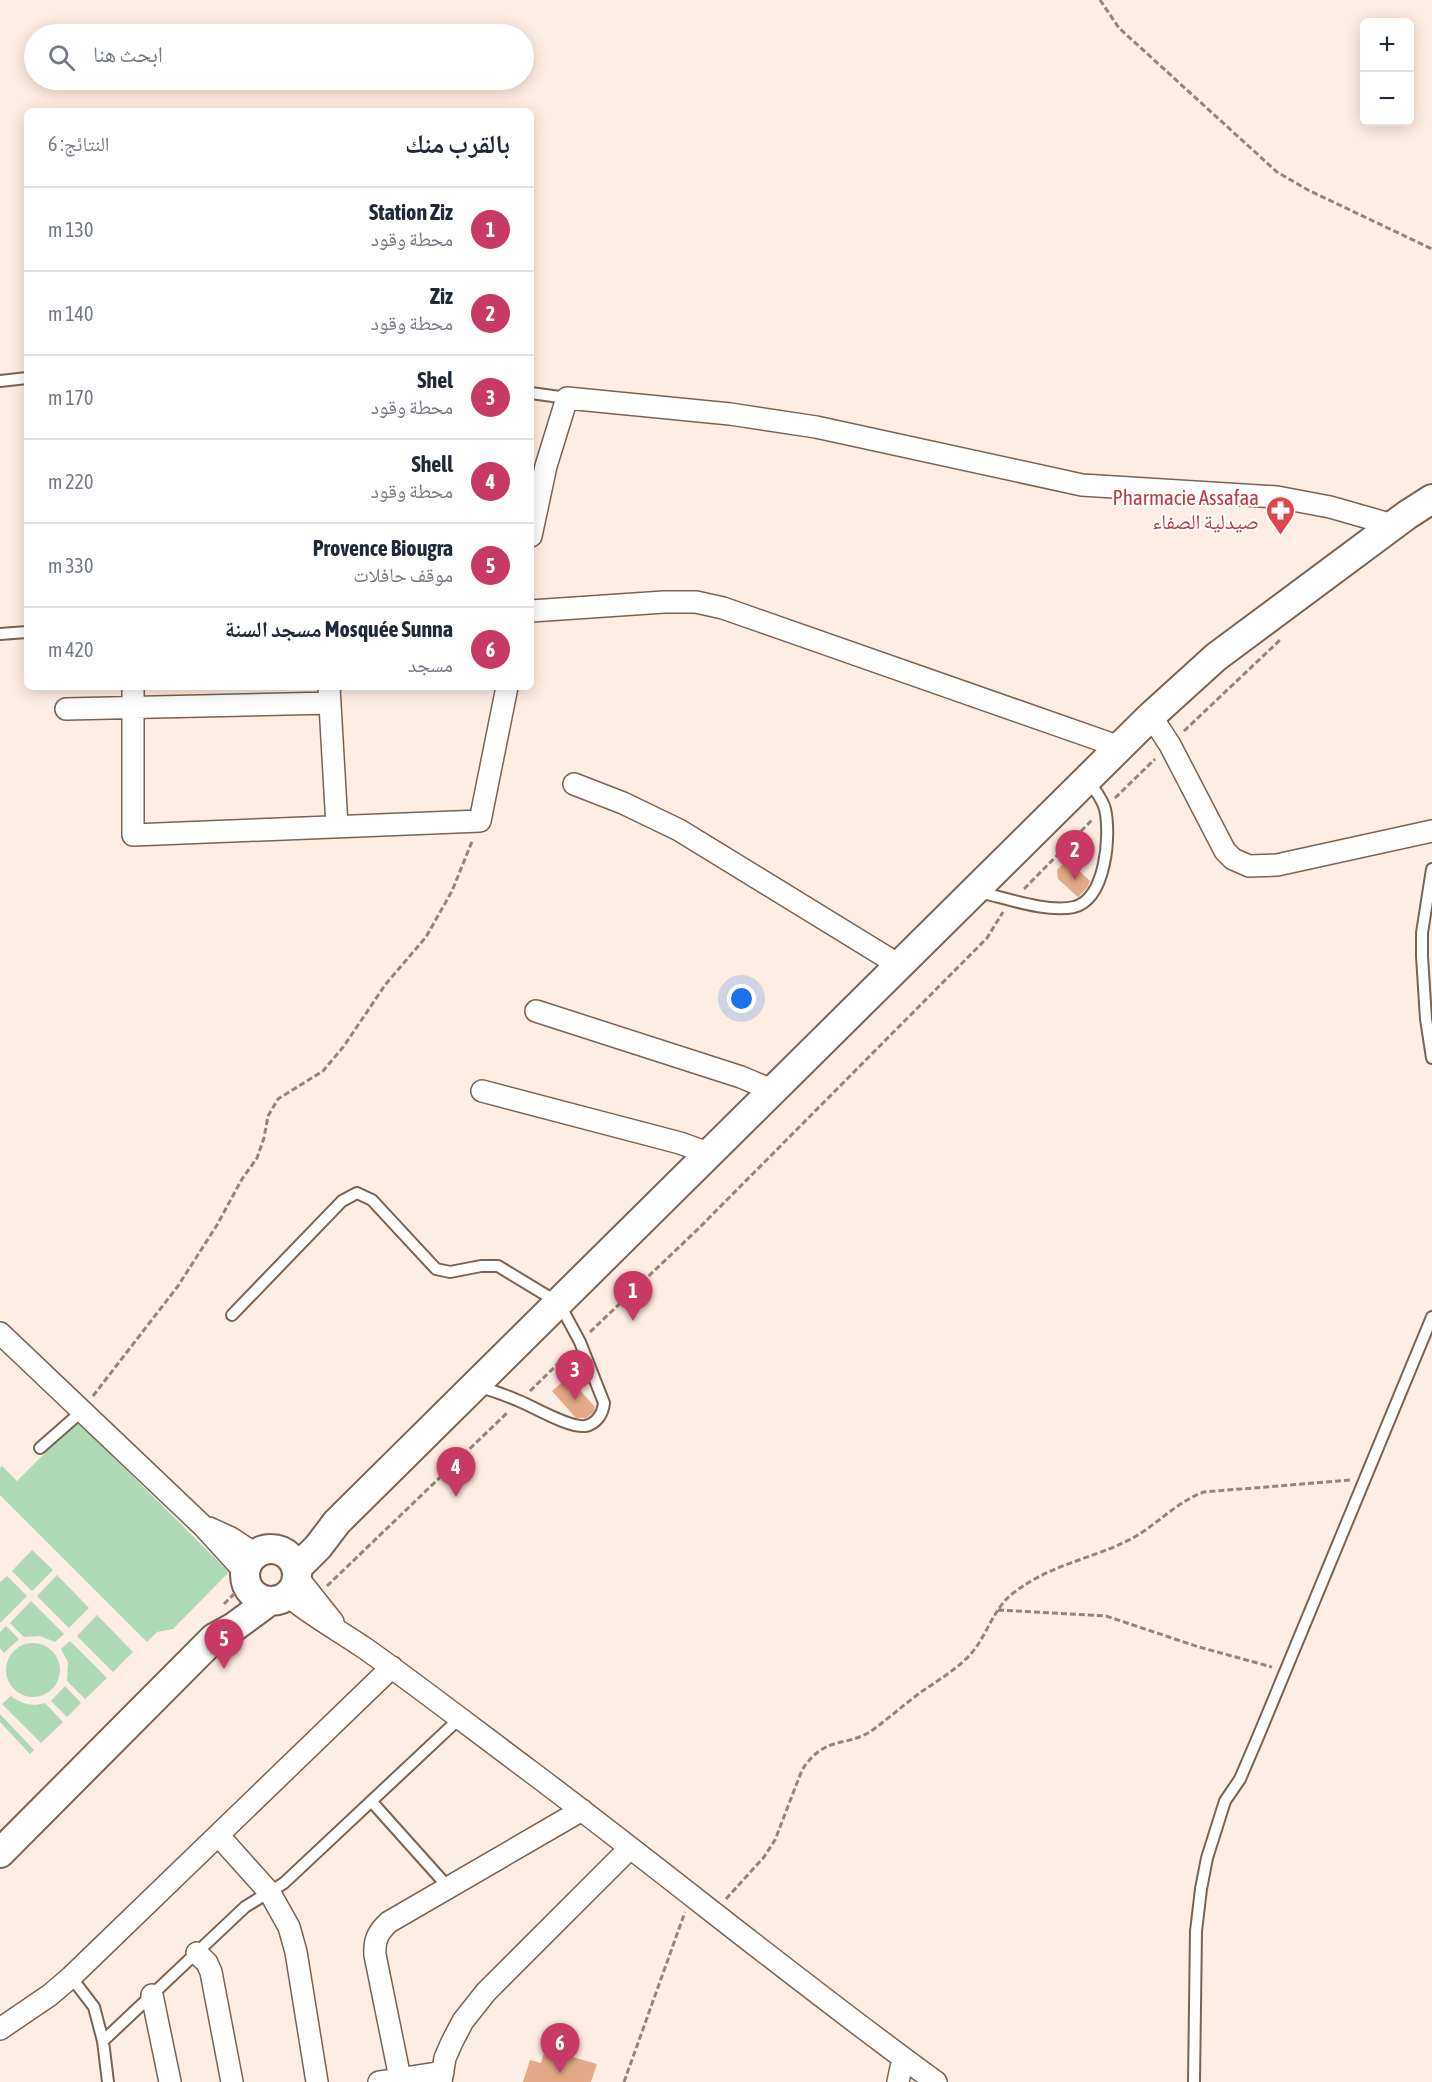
<!DOCTYPE html>
<html lang="ar">
<meta charset="utf-8">
<style>
:root{--surface:#fff;--page:#f2f2f3;--text:#1f2937;--muted:#747a83;--line:#e0e1e3;--accent:#c83a65}
body{margin:0;font-family:"Asap Condensed","Noto Naskh Arabic",sans-serif;background:var(--page);color:var(--text);direction:rtl}
.controls{position:absolute;right:18px;top:18px;display:grid;overflow:hidden;border-radius:9px;box-shadow:0 3px 15px #0003}
.controls button{width:54px;height:54px;display:grid;place-items:center;padding:0;border:0;border-bottom:2px solid var(--line);background:var(--surface);color:var(--text);font:30px sans-serif}
.you{position:absolute;left:742px;top:999px;width:21px;height:21px;margin:-15px;border:4px solid #fff;border-radius:50%;background:#1a73e8;box-shadow:0 0 0 9px #1a73e833}
.badge{display:grid;place-items:center;width:39px;height:39px;border-radius:50%;background:var(--accent);color:#fff;font-size:20px;font-weight:700}
.pin{position:absolute;translate:-50% -50px;filter:drop-shadow(0 2px 3px #0008)}
.pin::after{content:'';position:absolute;top:32px;width:21px;height:18px;background:inherit;clip-path:polygon(0 0,100% 0,50% 100%)}
.list{margin:0;padding:0;list-style:none}
h2{display:flex;justify-content:space-between;align-items:center;height:78px;margin:0;padding:0 24px;font-size:26px}
h2 small{font-size:20px;font-weight:400;color:var(--muted)}
.list li{display:grid;grid-template-columns:39px 1fr auto;gap:18px;align-items:center;box-sizing:border-box;height:84px;padding:0 24px;border-top:2px solid var(--line)}
.list b{display:block;font-size:22px;white-space:nowrap}
.list p{margin:0;font-size:20px;white-space:nowrap;color:var(--muted)}
.list em{font-size:20px;font-style:normal;color:var(--muted)}
.icon{flex:none;width:33px;height:33px;fill:none;stroke:currentColor;stroke-width:2;stroke-linecap:round;stroke-linejoin:round}
.map{position:relative;flex:none;width:1432px;height:2082px;overflow:hidden;direction:ltr}
.search{position:absolute;background:var(--surface);box-shadow:0 3px 15px #0003;left:24px;top:24px;width:510px;height:66px;display:flex;align-items:center;gap:15px;box-sizing:border-box;padding:0 21px;border-radius:33px;color:var(--muted);font-size:22px}
.panel{position:absolute;background:var(--surface);box-shadow:0 3px 15px #0003;left:24px;top:108px;width:510px;height:582px;border-radius:9px;direction:rtl}
.map>svg:first-child{display:block}
.green{fill:#add9b4}
.building{fill:#e4a986}
.lines{fill:none;stroke-linecap:round;stroke-linejoin:round}
.lane-casing{stroke:#7a6352;stroke-width:14}
.street-casing{stroke:#7a6352;stroke-width:24}
.secondary-casing{stroke:#7a6352;stroke-width:32}
.path{stroke:#92847c;stroke-width:3;stroke-dasharray:6 3;stroke-linecap:butt}
.lane{stroke:#fff;stroke-width:10}
.street{stroke:#fff;stroke-width:21}
.secondary{stroke:#fff;stroke-width:28}
.labels{text-anchor:middle;stroke-width:4.5;stroke-linejoin:round;paint-order:stroke}
.health-label{font-size:21px;fill:#be3a42;stroke:#fefefe;text-anchor:end}
</style>
<div class="map">
<svg width="1432" height="2082" viewBox="0 0 1432 2082">
<rect width="100%" height="100%" fill="#feede2"/>
<path class="green" d="M77,1421L229,1572L173,1629L157,1632L147,1642L0,1495V1468L2,1466L17,1481Z
M32,1550L53,1570L32,1591L12,1571Z
M57,1575L89,1608L69,1628L37,1596Z
M7,1576L27,1596L0,1623V1582Z
M31,1601L64,1634L55,1642L40,1636L24,1637L10,1623Z
M97,1615L133,1652L113,1672L77,1636Z
M6,1626L19,1639L4,1653L0,1648V1632Z
M70,1641L107,1678L85,1699L67,1681L68,1662L61,1649Z
M6 1670a27 27 0 1 1 54 0a27 27 0 1 1-54 0Z
M65,1686L81,1703L67,1717L51,1701Z
M11,1696C22,1704 32,1707 45,1703L63,1722L41,1743L2,1704Z
M0,1714L34,1750L30,1754L0,1722Z"/>
<path class="building" d="M1063,864H1072L1090,881L1087,888L1078,897L1058,879L1057,870Z
M568,1377L595,1407L593,1413L586,1418H576L552,1391Z
M545,2049L597,2064L591,2082H523L530,2060L541,2063Z"/>
<g class="lines">
<defs>
<path id="lane" d="M0,381L27,378
M531,393L567,398
M0,634L27,632
M1432,869L1422,933V956L1426,1019L1432,1058
M979,892C1006,898 1047,913 1074,907C1106,899 1111,835 1105,809C1103,800 1094,789 1089,781
M232,1315L342,1201L357,1193L372,1200L436,1269L450,1272L481,1266H498L559,1303L580,1342L604,1403C603,1413 597,1424 585,1426C569,1428 534,1407 519,1401C506,1395 492,1391 479,1386
M40,1448L81,1412
M372,1802L449,1888
M71,1977L94,2007L103,2041L108,2082
M103,2041L245,1907L284,1883L460,1718
M1194,2082L1196,1931L1201,1889L1207,1858L1225,1801L1240,1779L1258,1737L1432,1317"/>
<path id="street" d="M531,536L546,466L567,398L730,414L816,427L1082,485L1277,497L1330,507L1393,525
M531,611L664,602H696L723,608L1120,747
M133,687V835L480,821L507,687
M329,687L337,826
M66,709L330,703
M1151,716L1170,745L1225,851L1233,859L1249,866L1277,865L1432,831
M574,784L623,803L679,830L899,965
M536,1011L741,1077L772,1090
M482,1091L680,1143L708,1153
M0,1333L203,1526L245,1572
M209,1528L231,1538L255,1554
M298,1578L333,1622
M288,1596C312,1616 340,1631 366,1649C422,1689 475,1730 530,1771C666,1873 798,1982 936,2082
M218,1835L270,1893L289,1927L296,1952L317,2082
M197,1953L207,1963L211,1972L232,2082
M152,1995L170,2082
M0,2029L50,1995L71,1977L392,1667
M400,2078L375,1955C374,1940 378,1932 389,1922L582,1810
M379,2082L443,2072
M441,2082L445,2058L452,2042L463,2021L486,1992L630,1848
M898,2082L903,2058"/>
<path id="secondary" d="M245 1575a26 26 0 1 1 52 0a26 26 0 1 1-52 0Z
M297,1568L318,1547L337,1522L1151,716L1216,657L1407,515L1432,499
M0,1853L214,1638L234,1627L268,1602"/>
</defs>
<use href="#lane" class="lane-casing"/>
<use href="#street" class="street-casing"/>
<use href="#secondary" class="secondary-casing"/>
<path class="path" d="M1100,0L1119,28L1277,172L1308,190L1432,249
M1184,731L1281,639
M1115,798L1155,759
M1024,889L1093,819
M590,1332L698,1229L987,938L1003,912
M530,1391L570,1352
M93,1396L178,1286L217,1225L242,1179L257,1158L264,1138L268,1116L278,1099L323,1071L344,1046L385,985L426,937L452,891L473,839
M327,1586L508,1412
M224,1604L238,1590
M998,1610L1106,1616L1199,1647L1272,1667
M726,1899L764,1857L775,1840L802,1770C826,1733 847,1749 874,1729C890,1717 905,1704 921,1692C937,1681 954,1671 968,1657C986,1639 992,1610 1012,1594C1050,1564 1090,1560 1131,1539C1157,1525 1176,1502 1204,1492L1351,1480
M624,2082L685,1912"/>
<use href="#lane" class="lane"/>
<use href="#street" class="street"/>
<use href="#secondary" class="secondary"/>
</g>
<defs>
<symbol id="pharmacy-pin" viewBox="-11 -11 22 30"><path d="M0 17L-7.5 6A9.5 9.5 0 1 1 7.5 6Z" fill="#e0444e" stroke="#fefefe"/><path d="M-2-6h4v4h4v4h-4v4h-4v-4h-4v-4h4Z" fill="#fff"/></symbol>
</defs>
<g fill-rule="evenodd">
<use href="#pharmacy-pin" x="1264" y="494" width="33" height="45"/>
</g>
<g class="labels">
<g class="health-label">
<text x="1259" y="505">Pharmacie Assafaa<tspan x="1259" dy="24">صيدلية الصفاء</tspan></text>
</g>
</g>
</svg>
<div class="controls">
<button>+</button>
<button>−</button>
</div>
<div class="you"></div>
<div class="pin badge" style="left:633px;top:1321px">1</div>
<div class="pin badge" style="left:1075px;top:880px">2</div>
<div class="pin badge" style="left:575px;top:1400px">3</div>
<div class="pin badge" style="left:456px;top:1497px">4</div>
<div class="pin badge" style="left:224px;top:1669px">5</div>
<div class="pin badge" style="left:560px;top:2073px">6</div>
<div class="search"><svg class="icon" aria-label="search" viewBox="0 0 24 24"><circle cx="10" cy="10" r="6"/><path d="M15 15l6 6"/></svg>ابحث هنا</div>
<section class="panel">
<h2>بالقرب منك<small>النتائج: 6</small></h2>
<ul class="list">
<li><span class="badge">1</span><div><b>Station Ziz</b><p>محطة وقود</p></div><em>130 m</em></li>
<li><span class="badge">2</span><div><b>Ziz</b><p>محطة وقود</p></div><em>140 m</em></li>
<li><span class="badge">3</span><div><b>Shel</b><p>محطة وقود</p></div><em>170 m</em></li>
<li><span class="badge">4</span><div><b>Shell</b><p>محطة وقود</p></div><em>220 m</em></li>
<li><span class="badge">5</span><div><b>Provence Biougra</b><p>موقف حافلات</p></div><em>330 m</em></li>
<li><span class="badge">6</span><div><b>Mosquée Sunna مسجد السنة</b><p>مسجد</p></div><em>420 m</em></li>
</ul>
</section>
</div>
